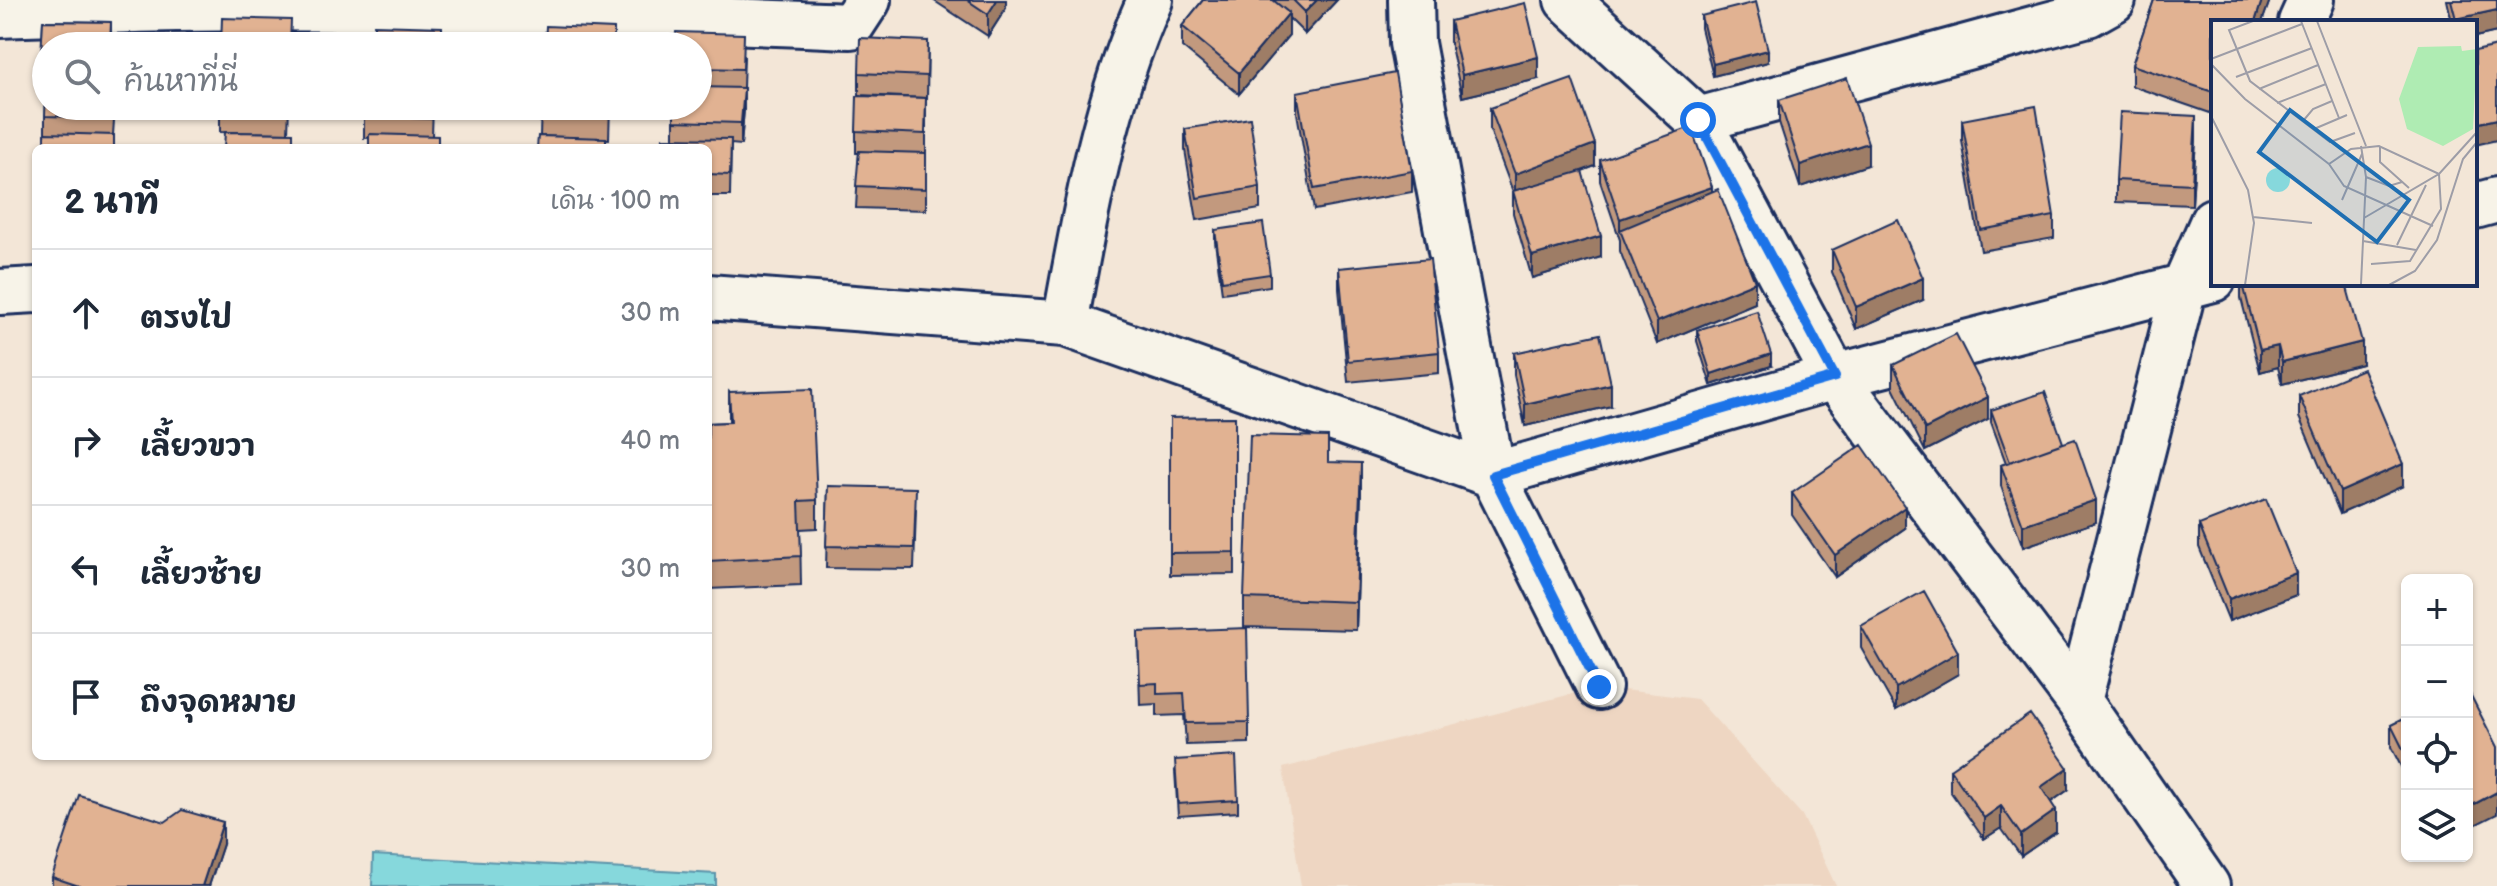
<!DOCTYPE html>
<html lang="th">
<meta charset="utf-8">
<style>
:root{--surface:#fff;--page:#f2f2f3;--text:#1f2937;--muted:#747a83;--line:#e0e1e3}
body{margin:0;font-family:"Balsamiq Sans","Playpen Sans Thai",sans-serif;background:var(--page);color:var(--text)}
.controls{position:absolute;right:24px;bottom:24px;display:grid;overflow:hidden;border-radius:12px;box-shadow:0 2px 6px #0004}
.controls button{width:72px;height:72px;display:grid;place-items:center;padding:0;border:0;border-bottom:2px solid var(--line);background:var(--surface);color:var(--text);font:40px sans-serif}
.stop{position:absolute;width:24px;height:24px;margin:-18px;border:6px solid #1a73e8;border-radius:50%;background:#fff}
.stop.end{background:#1a73e8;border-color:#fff;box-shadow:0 2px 8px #0008}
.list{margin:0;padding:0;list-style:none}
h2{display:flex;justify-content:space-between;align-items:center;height:104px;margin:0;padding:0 32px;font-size:34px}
h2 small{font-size:26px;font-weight:400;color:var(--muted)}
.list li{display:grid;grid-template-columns:52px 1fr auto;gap:24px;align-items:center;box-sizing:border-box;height:128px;padding:0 32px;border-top:2px solid var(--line)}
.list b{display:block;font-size:30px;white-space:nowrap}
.list em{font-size:26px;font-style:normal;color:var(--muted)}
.icon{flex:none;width:44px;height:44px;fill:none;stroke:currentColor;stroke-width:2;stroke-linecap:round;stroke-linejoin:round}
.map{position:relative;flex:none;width:2497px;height:886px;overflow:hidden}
.search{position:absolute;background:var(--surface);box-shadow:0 2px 6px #0004;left:32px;top:32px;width:680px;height:88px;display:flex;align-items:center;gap:20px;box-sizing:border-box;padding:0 28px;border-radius:44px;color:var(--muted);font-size:30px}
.panel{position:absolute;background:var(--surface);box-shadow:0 2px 6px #0004;left:32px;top:144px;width:680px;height:616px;border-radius:12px}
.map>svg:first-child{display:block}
.built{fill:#eed6c2}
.water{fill:#86d8dc;stroke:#5b94aa;stroke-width:2}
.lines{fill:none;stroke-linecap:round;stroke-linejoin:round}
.street-casing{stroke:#1b2f5e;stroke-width:50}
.street{stroke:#f7f3e8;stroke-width:44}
.wall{fill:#c2997e;stroke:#1b2f5e;stroke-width:2}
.shaded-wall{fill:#9e7d66;stroke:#1b2f5e;stroke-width:2}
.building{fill:#e1b292;stroke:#1b2f5e;stroke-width:2}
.route{stroke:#1a73e8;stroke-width:10}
.inset-road{fill:none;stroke:#9d9da7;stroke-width:2}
.view{fill:#1f6fb2;fill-opacity:0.15;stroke:#1f6fb2;stroke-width:4}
.inset-edge{fill:none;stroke:#1b2f5e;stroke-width:4}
</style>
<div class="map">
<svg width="2497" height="886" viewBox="0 0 2497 886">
<rect width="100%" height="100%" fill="#f3e6d7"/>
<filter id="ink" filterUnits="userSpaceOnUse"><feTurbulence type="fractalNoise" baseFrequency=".0125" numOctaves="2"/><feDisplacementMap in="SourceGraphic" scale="16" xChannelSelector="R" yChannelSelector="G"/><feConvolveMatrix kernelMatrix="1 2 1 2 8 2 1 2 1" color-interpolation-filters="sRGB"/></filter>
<g filter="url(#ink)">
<path class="built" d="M1599,687L1697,699L1802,815L1836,886H1301L1283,768Z"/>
<path class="water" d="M373,855L716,874V886H372Z"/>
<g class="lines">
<defs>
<path id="street" d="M1411,0L1412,43L1493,475L1599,687
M1567,0L1698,120L1835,377L2079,701L2207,886
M0,15C59,13 118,10 176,9C401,5 627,17 851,26L868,0
M2301,22L2311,0
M1698,120L2088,14L2113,0
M2475,206L2497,200
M0,292L36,290
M708,297L1065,324C1085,213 1104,103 1150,0
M1065,324L1493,475L1835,377L2213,279
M2079,701L2184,287L2213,221"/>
</defs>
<use href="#street" class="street-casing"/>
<use href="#street" class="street"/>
</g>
<path class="wall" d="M933,0H1006V8L988,36Z
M1203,0H1337L1305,34L1289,18V35L1239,94L1182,47V26Z
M2154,0H2270L2262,22H2213V114L2132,86V65Z
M2447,0H2497V32L2475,37V22H2452Z
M1701,16L1768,62L1713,76L1701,28Z
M43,21L111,22V46H46V77H41Z
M1450,21L1538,79L1462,97L1450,42Z
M928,41L927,98L859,95V73Z
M698,46L744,56L743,88L744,109L741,145L731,144L730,196H708V148L674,138V106H698Z
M1297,92L1412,171V192L1314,210L1297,113Z
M926,98V210L856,208L859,153H856V131Z
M1779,100L1868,165L1800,187L1779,122Z
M115,106L113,135L114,148H45V116Z
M220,106H289L288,133L220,132Z
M364,106H433L432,136L364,138Z
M541,106H610L609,139L540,136Z
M1490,108L1595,166L1582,171L1601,257L1532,278L1513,213V192L1490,130Z
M1962,120L2054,216V238L1981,251L1962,141Z
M1185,129L1260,187V209L1197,220L1185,150Z
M2196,138L2192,205L2116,202V180Z
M1600,160L1712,192L1755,303L1657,344L1620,251V240L1600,181Z
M1215,230L1270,274V286L1222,293L1215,242Z
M1832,250L1923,300L1856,329L1832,272Z
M1339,268L1439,352V373L1348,382L1339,289Z
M2241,284H2346L2362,364L2282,384L2278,367L2260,372L2241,298Z
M1697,330L1771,366L1711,385L1697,341Z
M1514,353L1611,406L1525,426L1514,375Z
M1893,365L1988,419L1925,451L1893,387Z
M729,392L817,500V528L800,529L801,585L708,589V423L729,422Z
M2299,396L2403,486L2340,514L2299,417Z
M1991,410L2063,443L2096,522L2023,547L2001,486V465L2006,463L1991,422Z
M1235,417V574L1170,575V418Z
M1328,462L1361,492L1356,630L1244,627V598Z
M828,486L916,509L914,569L826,568Z
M1792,493L1905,528L1835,577L1792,515Z
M2199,525L2296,595L2229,621L2199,547Z
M1861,626L1958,674L1896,710L1861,648Z
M1138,632L1249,722V743L1186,745L1184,715L1157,716V704L1140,705Z
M2407,717V778L2391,747V725Z
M1950,769L2068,790L2051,802L2056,832L2021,856L2001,828L1984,839L1950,791Z
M1175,771L1238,800V812L1178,816Z
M223,844L209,886H52V877Z"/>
<path class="shaded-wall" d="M997,0H1006V8L988,36V14Z
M1317,0H1337L1305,34V12Z
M2262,0H2270L2262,22H2255Z
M2497,10V32L2475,37V22H2456V19Z
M1289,13V35L1239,94V73Z
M1768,50V62L1713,76V64Z
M1538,57V79L1462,97V75Z
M744,88V109L741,145V123Z
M2196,116V138L2192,205V184Z
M2497,119V140L2475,145V124Z
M1868,143V165L1800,187V165Z
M1595,144V166L1515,196V174Z
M1712,187V208L1620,230V219Z
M1601,236V257L1532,278V256Z
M1923,278V300L1856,329V307Z
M1755,282V303L1657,344V322Z
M2362,342V364L2282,384V362Z
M2278,346V367L2260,372V350Z
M1771,354V366L1711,385V374Z
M1611,384V406L1525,426V404Z
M1988,397V419L1925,451V429Z
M1361,463V492L1356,630V602Z
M2403,464V486L2340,514V492Z
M2096,500V522L2023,547V525Z
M1905,507V528L1835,577V555Z
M2296,573V595L2229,621V599Z
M1958,652V674L1896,710V688Z
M2068,768V790L2041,809V787Z
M2497,792V814L2467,829V808Z
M2001,806V828L1984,839V818Z
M2056,810V832L2021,856V835Z
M223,822V844L209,886H202Z"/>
<path class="building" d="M967,0H997L988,14Z
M1203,0H1273L1289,13L1239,73L1182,26Z
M1293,0H1317L1305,12Z
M2154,0H2262L2255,22H2213V92L2132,65Z
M2451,0H2497V10L2456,19Z
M1756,2L1768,50L1713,64L1701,16Z
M1525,3L1538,57L1462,75L1450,21Z
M222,18L291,20L290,46H221Z
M43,21L111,22L110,46H46V56L41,55Z
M374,25L442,27V46H373Z
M546,26L614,29V46H545Z
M676,32L744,34L743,69L698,68V46H675Z
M860,38L928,41L927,76L859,73Z
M2497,46V119L2475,124V51Z
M1395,73L1412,171L1314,189L1297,92Z
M1847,78L1868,143L1800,165L1779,100Z
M1572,79L1595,144L1515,174L1490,108Z
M698,87L744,88L741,123L674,121V106H698Z
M46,88V106H114L113,118L45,116Z
M857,96L926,98L925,134L856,131Z
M220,106H288V112L220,110Z
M364,106H433L432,119L364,116Z
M541,106H609V117L540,116Z
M2036,106L2054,216L1981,230L1962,120Z
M2120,112L2196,116L2192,184L2116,180Z
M1250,118L1260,187L1197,198L1185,129Z
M1691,127L1712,187L1620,219L1600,160Z
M225,132L293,133V148H224Z
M45,133L114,135V148H45Z
M369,134L438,136V148H369Z
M538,136L606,138V148H537Z
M663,138L731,139L730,175L708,174V148H662Z
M859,151L926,153V189L856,186Z
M1582,171L1601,236L1532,256L1513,191Z
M1718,189L1755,282L1657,322L1620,230Z
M1898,220L1923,278L1856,307L1832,250Z
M1263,223L1270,274L1222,281L1215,230Z
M1430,259L1439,352L1348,361L1339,268Z
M2243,284H2346L2362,342L2282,362L2278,346L2260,350Z
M1757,311L1771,354L1711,374L1697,330Z
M1600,334L1611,384L1525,404L1514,353Z
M1956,334L1988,397L1925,429L1893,365Z
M2363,369L2403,464L2340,492L2299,396Z
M812,389L817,500L799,501L801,556L708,561V423L731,422L729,392Z
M2045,392L2063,443L2010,462L1991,410Z
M1235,417V552L1170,553V418Z
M1250,435L1328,437V462L1361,463L1356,602L1244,598Z
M2075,439L2096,500L2023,525L2001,465Z
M1862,445L1905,507L1835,555L1792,493Z
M828,486L916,488L914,548L826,546Z
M2266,499L2296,573L2229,599L2199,525Z
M1924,591L1958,652L1896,688L1861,626Z
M1247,628L1249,722L1186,723L1184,693L1157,694V683L1140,684L1138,632Z
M2467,688L2497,747V792L2467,808Z
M2030,714L2068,768L2041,787L2056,810L2021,835L2001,806L1984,818L1950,769Z
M2407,717V757L2391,725Z
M1236,756L1238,800L1178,804L1175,760Z
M79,795L165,822L182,810L223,822L202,886H79L52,877Z"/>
</g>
<g class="lines" filter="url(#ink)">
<path class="route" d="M1599,687L1493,475L1835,377L1698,120"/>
</g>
<g transform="translate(2211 20)">
<rect width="266" height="266" fill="#f3e6d7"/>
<path d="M250,26L251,31L266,29L262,109L232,126L196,109L188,79L207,27Z" fill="#afecb3"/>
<path d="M55 160a12 12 0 1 1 24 0a12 12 0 1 1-24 0Z" fill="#86d8dc"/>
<path class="inset-road" d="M42,1L18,10L39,61L119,122L144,113M90,1L128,98M106,1L155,126M0,39L91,4M0,44L34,79L118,144L140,129L168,126L228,154L266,112M25,57L101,28M48,69L107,45M66,83L115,64M0,96L37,170L43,203L34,265M92,101L102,89L121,81M103,109L136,95M169,126V142L198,168M118,144L133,166L222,206M155,157L178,166L191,162M131,180L151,134M42,197L101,203M153,198L228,154L230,189L199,241L160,244M152,221L205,230M186,225L215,165M150,264L155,157L150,126M178,265L204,251L226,220L252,139L266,122"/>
<path class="view" d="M79,90L198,180L166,222L48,132Z"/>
<rect width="266" height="266" class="inset-edge"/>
</g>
</svg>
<div class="controls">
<button>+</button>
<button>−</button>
<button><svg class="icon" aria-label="locate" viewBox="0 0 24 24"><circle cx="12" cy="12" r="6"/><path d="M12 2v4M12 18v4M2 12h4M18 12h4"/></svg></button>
<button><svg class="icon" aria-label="layers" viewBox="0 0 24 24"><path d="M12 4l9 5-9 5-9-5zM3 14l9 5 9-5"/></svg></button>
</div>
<div class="stop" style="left:1698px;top:120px"></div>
<div class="stop end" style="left:1599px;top:687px"></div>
<div class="search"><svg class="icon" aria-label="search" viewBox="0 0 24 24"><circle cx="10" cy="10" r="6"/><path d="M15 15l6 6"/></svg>ค้นหาที่นี่</div>
<section class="panel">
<h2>2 นาที<small>เดิน · 100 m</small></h2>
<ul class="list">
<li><svg class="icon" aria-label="ahead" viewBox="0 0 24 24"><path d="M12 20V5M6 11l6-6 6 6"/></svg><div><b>ตรงไป</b></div><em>30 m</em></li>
<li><svg class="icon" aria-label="right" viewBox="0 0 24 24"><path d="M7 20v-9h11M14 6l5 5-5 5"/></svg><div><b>เลี้ยวขวา</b></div><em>40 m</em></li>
<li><svg class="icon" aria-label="left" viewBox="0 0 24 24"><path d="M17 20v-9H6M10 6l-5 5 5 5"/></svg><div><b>เลี้ยวซ้าย</b></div><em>30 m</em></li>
<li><svg class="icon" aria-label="arrive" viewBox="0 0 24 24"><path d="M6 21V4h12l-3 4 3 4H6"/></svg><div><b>ถึงจุดหมาย</b></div></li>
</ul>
</section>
</div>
